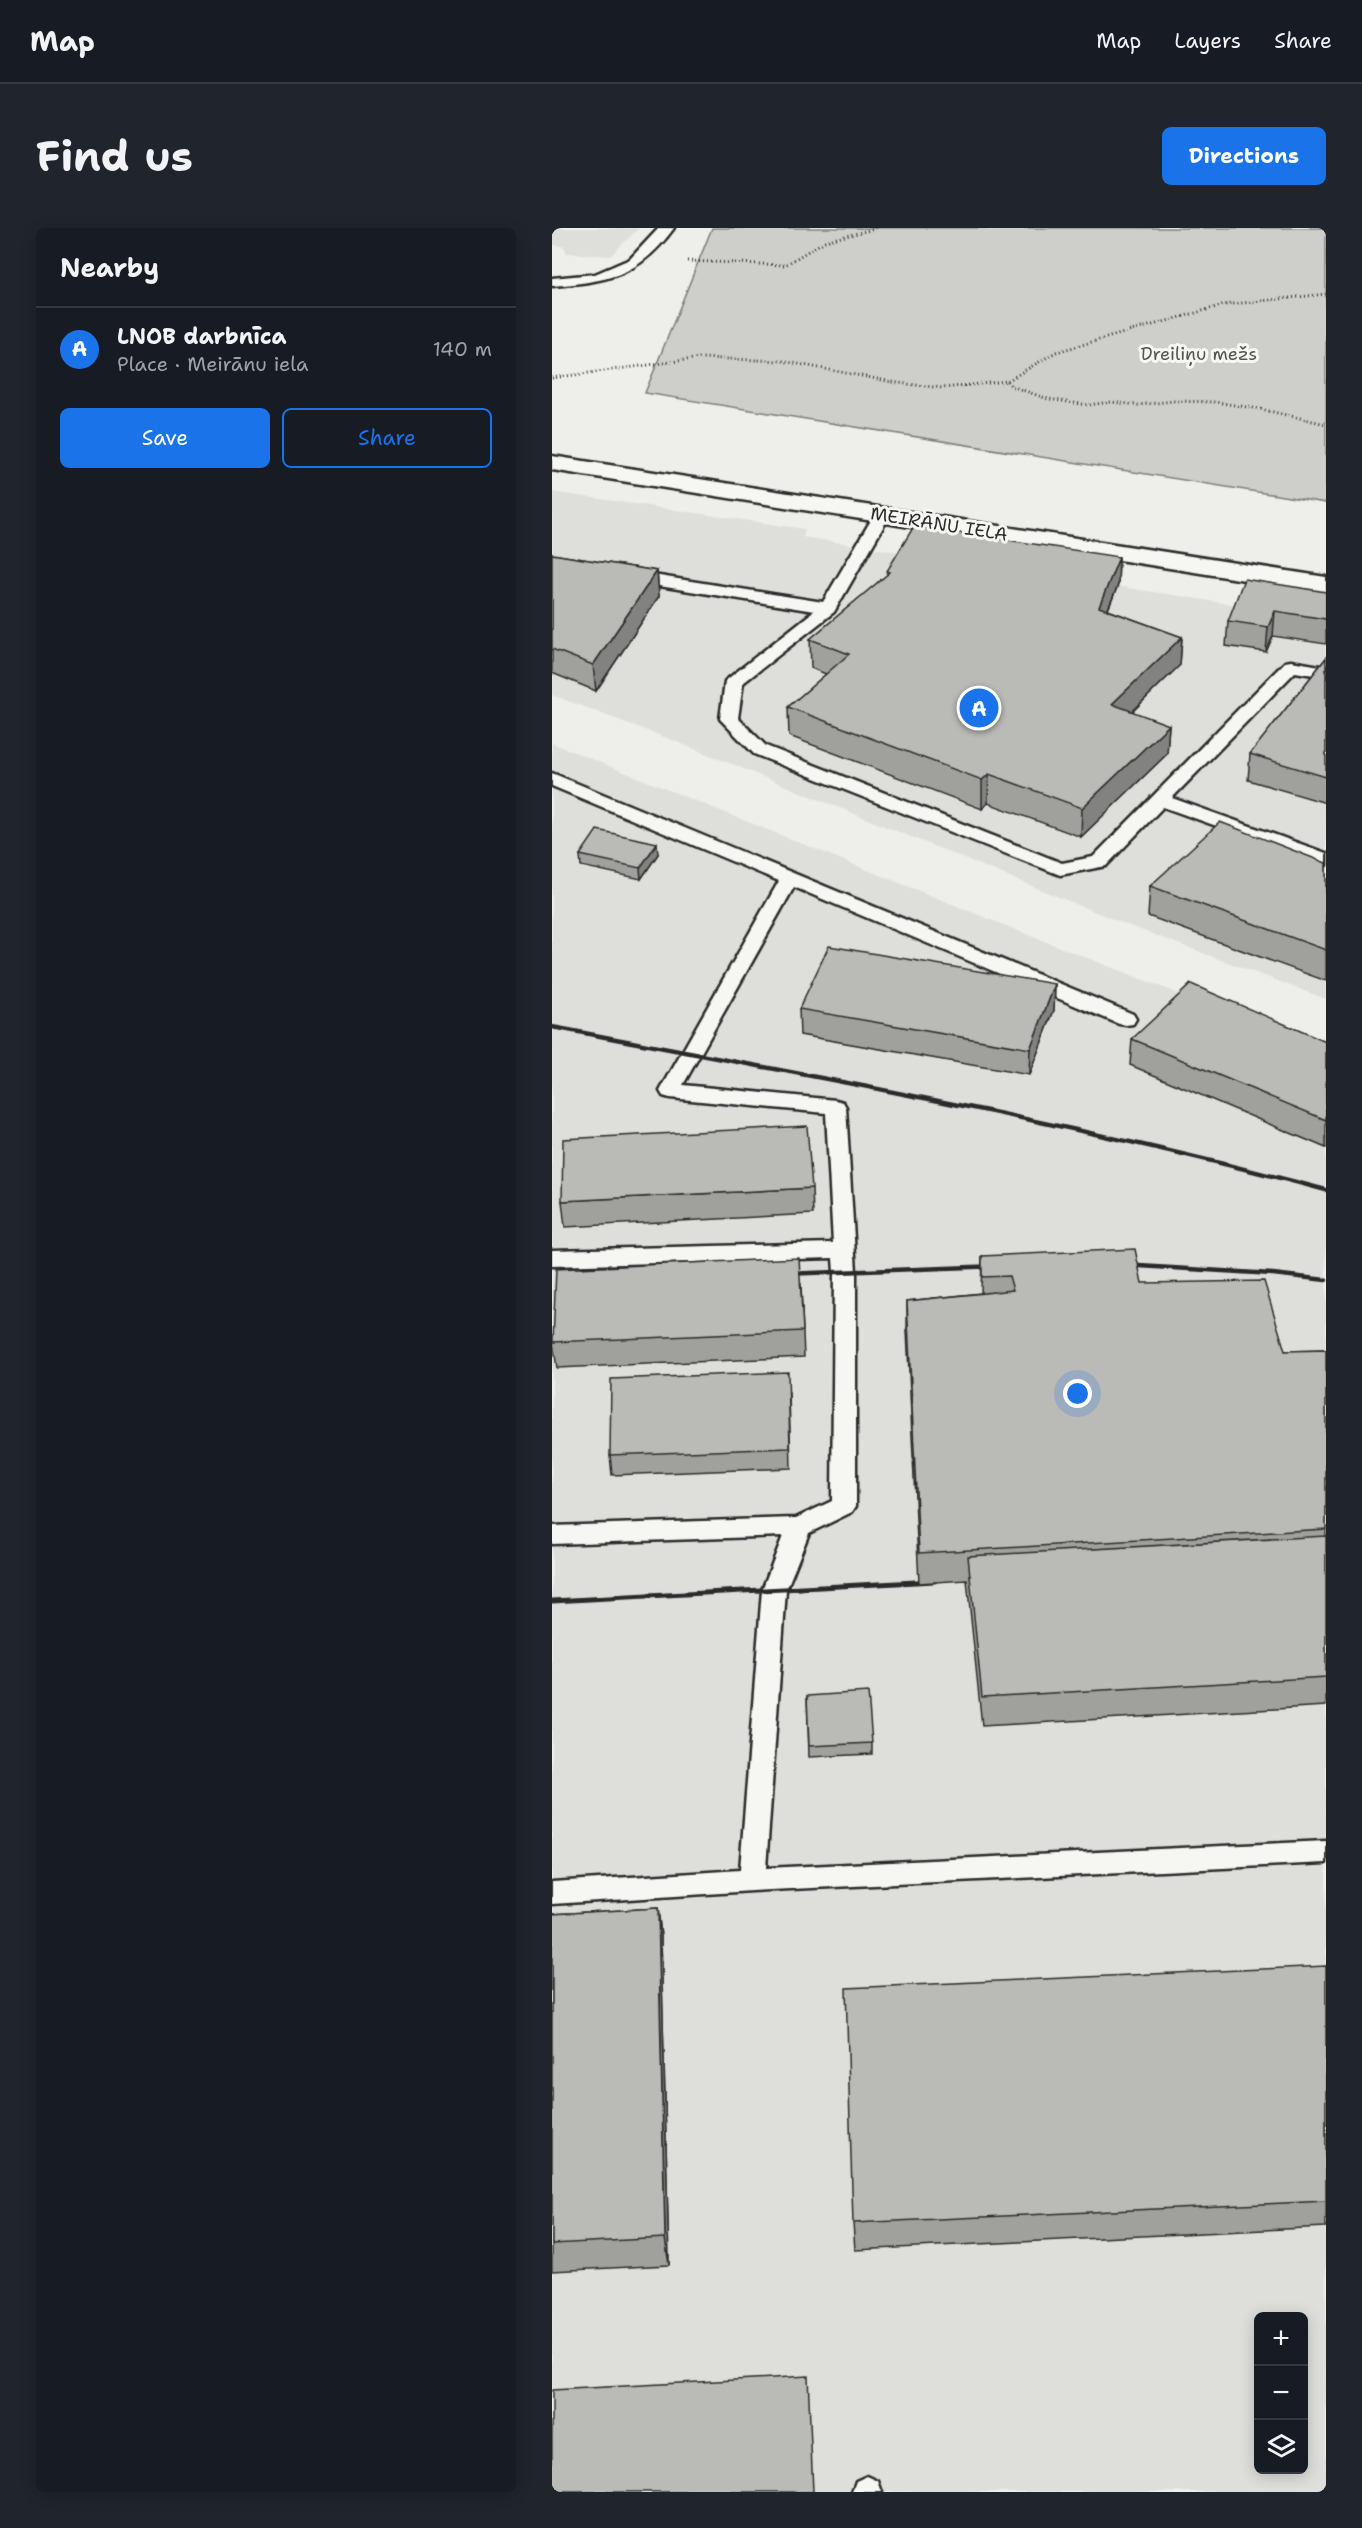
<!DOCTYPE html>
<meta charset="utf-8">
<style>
:root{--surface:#171b24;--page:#20242c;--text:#f1f3f6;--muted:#9ea1a6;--line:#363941;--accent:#1a73e8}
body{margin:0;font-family:"Shantell Sans",sans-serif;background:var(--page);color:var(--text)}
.controls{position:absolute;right:18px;bottom:18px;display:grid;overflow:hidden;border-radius:9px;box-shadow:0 3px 15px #0003}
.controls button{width:54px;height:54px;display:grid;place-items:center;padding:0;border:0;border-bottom:2px solid var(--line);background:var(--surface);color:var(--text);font:30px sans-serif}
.you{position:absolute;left:526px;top:1166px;width:21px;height:21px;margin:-15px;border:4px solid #fff;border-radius:50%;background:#1a73e8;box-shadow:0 0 0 9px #1a73e833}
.badge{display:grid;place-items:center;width:39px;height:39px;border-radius:50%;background:var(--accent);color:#fff;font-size:20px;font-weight:700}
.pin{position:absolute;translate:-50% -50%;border:3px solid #fff;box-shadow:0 2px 6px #0006}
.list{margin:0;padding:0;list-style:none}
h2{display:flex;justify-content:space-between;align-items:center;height:78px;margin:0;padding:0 24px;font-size:26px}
h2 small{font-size:20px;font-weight:400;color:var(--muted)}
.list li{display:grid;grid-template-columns:39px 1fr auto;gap:18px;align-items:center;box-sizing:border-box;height:84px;padding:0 24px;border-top:2px solid var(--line)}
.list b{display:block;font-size:22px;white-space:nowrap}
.list p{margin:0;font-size:20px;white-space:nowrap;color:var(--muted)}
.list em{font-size:20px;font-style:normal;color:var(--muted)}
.actions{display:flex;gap:12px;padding:18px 24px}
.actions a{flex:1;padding:14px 0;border:2px solid var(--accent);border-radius:9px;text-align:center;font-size:21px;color:var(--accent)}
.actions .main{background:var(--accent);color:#fff}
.icon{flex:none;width:33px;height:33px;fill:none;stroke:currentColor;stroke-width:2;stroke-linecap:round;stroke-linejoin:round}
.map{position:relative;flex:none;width:774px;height:2264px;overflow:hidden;border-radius:9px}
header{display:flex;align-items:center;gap:36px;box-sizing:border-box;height:84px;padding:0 30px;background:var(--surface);border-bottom:2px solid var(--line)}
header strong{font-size:28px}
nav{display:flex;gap:33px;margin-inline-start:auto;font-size:21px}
.intro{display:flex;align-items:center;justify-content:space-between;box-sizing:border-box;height:144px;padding:0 36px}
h1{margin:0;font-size:42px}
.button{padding:15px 27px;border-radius:9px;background:var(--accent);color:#fff;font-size:21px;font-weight:700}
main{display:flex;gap:36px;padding:0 36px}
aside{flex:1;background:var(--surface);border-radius:9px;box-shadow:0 3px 15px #0003}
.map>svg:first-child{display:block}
.built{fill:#dededb;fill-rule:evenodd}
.green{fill:#cececa;stroke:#7c7c7a;stroke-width:1.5}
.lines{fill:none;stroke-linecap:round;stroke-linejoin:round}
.lane-casing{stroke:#2b2b2b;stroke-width:5}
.street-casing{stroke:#2b2b2b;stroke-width:5}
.path{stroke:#2b2b2b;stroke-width:3;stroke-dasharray:1 3;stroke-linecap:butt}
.lane{fill:#f6f6f2;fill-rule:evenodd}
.street{fill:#f6f6f2;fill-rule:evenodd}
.rail-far1{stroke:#2b2b2b;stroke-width:4.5}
.rail{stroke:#2b2b2b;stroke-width:5}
.wall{fill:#a0a09d;stroke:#2b2b2b;stroke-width:1.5}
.shaded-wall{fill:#828280;stroke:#2b2b2b;stroke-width:1.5}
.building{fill:#babab7;stroke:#2b2b2b;stroke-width:1.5}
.labels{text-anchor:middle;stroke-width:6;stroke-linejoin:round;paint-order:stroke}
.far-park-label{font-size:18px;fill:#545453;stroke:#f6f6f2}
.far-street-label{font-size:18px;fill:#2b2b2b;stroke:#f6f6f2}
</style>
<header>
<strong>Map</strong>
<nav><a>Map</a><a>Layers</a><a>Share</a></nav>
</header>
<div class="intro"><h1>Find us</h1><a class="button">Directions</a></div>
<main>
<aside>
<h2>Nearby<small></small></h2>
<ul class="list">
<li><span class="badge">A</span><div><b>LNOB darbnīca</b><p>Place · Meirānu iela</p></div><em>140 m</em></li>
</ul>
<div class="actions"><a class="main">Save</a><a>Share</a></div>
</aside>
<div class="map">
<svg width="774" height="2264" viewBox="0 0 774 2264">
<rect width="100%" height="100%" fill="#eeeeea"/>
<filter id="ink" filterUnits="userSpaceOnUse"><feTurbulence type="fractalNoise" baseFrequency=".0167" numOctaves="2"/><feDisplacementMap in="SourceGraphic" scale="12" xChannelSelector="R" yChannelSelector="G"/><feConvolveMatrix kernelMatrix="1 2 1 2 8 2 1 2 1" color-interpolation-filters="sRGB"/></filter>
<g filter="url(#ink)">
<path class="built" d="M0,0H87L58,28L15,25L12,19L0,16Z
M0,264L253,301L251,309L774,391V771L573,696L123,513L0,467Z
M0,515L479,708L774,823V2264H0ZM706,2088H752V2242H706Z"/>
<path class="green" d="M160,0H774V275L93,165Z"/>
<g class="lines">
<defs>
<path id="lane" d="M107,0H122C86,49 57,53 0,58V50L43,46L78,31Z
M330,282L338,287L282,384L191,455L186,490L214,518L510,635L541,629L733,434L739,433L774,439V449L743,444L620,570L774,625V637L611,579L554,638L508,647L202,526L168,491L173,453L262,383L76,353L70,352L67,348L70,344L76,343L271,374L322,287Z
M0,545L581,786L584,791L581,796L574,797L567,796L242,659L131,857L284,872L291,874L294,879L304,1044V1278L300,1284L257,1305L234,1362L214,1640L774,1613V1635L200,1663L0,1676V1654L188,1642L210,1362L231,1308L0,1316V1298L244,1290L280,1273L282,1044L281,1030L0,1038V1022L281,1015L274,885L118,870L111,868L108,863L227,653L0,558Z
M315,2248L326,2253L330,2264H300L304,2253Z"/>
<path id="street" d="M0,228L774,349V365L0,242Z"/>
</defs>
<use href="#lane" class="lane-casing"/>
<use href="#street" class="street-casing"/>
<path class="path" d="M135,33L233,37L273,13L326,0
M0,150L148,130L231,133L346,155L391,160L455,153L504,124L672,77L774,66
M455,153L459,158L496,171L536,177L559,174L586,177L621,173L663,174L708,181L774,196"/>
<use href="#lane" class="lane"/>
<use href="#street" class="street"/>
<path class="rail-far1" d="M0,799C259,848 519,894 774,962
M570,1037L721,1046L774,1052
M231,1046L447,1038"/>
<path class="rail" d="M0,1373L383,1353"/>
</g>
<path class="wall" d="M0,326L105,343L107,368L44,463L0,445Z
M567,329L566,357L556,382L630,409L628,437L580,484L617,497L615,526L529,609L436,575L430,581L237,508L236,479L274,446L259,440L258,411L335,347V343Z
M774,364V416L721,408L714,424L674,418L676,393Z
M774,430V575L696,552L698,526Z
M106,626L89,651L29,638L28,627Z
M774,635V753L596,688L598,658Z
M503,756L502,782L477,847L248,807L247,781Z
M580,811L774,814V920L578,837Z
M260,960L261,986L13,999L10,973Z
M430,1028L590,1055L733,1123L774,1122V1478L430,1498L415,1352L367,1355L355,1103V1073L429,1065Z
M249,1056L252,1129L5,1140L1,1114Z
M237,1164L239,1240L60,1247L58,1227Z
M255,1468L320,1515V1526L257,1529Z
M106,1680L109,1709L117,2037L0,2043V1686Z
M774,1738V1999L303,2022L301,1995Z"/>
<path class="shaded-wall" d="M567,329L566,357L545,407L547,379Z
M105,343L107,368L44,463L41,437Z
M723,383L721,408L714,424L716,399Z
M630,409L628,437L558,505L560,476Z
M617,497L615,526L529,609L530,580Z
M437,546L436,575L430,581V552Z
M105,615L106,626L89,651L88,640Z
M503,756L502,782L477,847L478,821Z
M106,1680L109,1709L117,2037L113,2010Z"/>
<path class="building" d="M362,298L567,329L547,379L630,409L560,476L617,497L530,580L437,546L430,552L236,479L297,426L258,411L338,344L335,343Z
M0,326L105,343L41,437L0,421Z
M692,351L774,364V391L723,383L716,399L676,393Z
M774,430V549L698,526Z
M668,594L774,635V722L598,658Z
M45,602L105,615L88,640L28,627Z
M277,718L503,756L478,821L247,781Z
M639,756L774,814V892L580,811Z
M255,898L260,960L10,973L11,911Z
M583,1021L590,1055L712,1053L733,1123L774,1122V1301L367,1325L355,1073L461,1062L457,1048L430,1049V1028Z
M247,1030L251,1103L1,1114L4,1041Z
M236,1144L238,1220L58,1227L59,1151Z
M774,1308V1449L430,1469L416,1328Z
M316,1464L320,1515L257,1518L255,1468Z
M106,1680L113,2010L0,2016V1686Z
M774,1738V1973L301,1995L294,1760Z
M256,2148L261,2264H0V2162Z"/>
</g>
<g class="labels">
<g class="far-park-label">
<text x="647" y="132">Dreiliņu mežs</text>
</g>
<g class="far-street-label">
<text transform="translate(387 296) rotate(9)" y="6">MEIRĀNU IELA</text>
</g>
</g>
</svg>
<div class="controls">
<button>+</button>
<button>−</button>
<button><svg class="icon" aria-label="layers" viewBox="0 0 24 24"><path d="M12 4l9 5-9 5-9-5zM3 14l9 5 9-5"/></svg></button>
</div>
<div class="you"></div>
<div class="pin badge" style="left:427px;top:480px">A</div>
</div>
</main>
